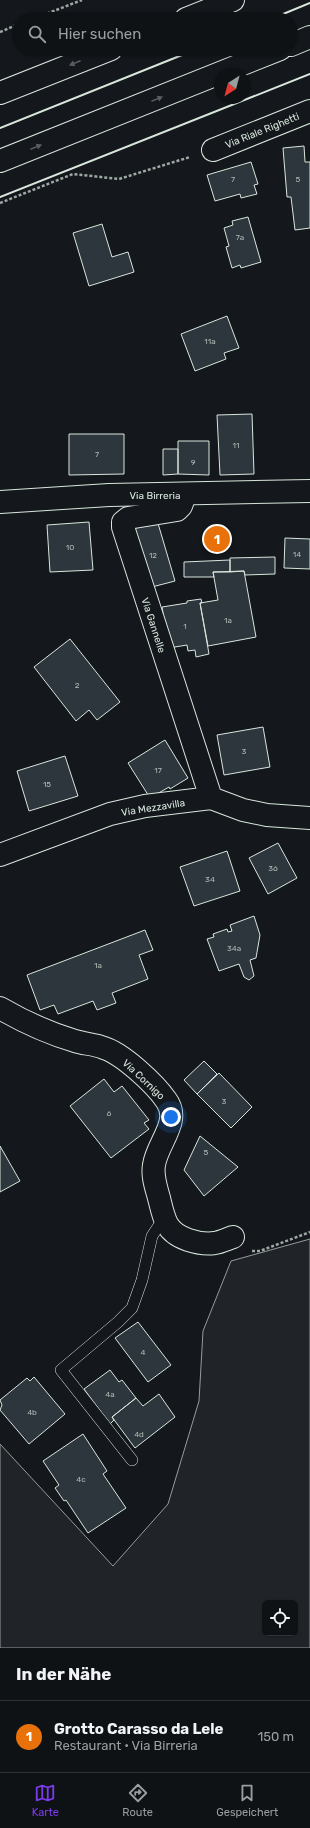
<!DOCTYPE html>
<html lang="de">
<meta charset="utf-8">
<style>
:root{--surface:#0f1215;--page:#181b1e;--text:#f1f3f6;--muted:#9b9ea0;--line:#2f3234;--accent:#7c3aed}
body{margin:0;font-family:Rubik,sans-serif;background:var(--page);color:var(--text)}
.controls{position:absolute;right:12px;bottom:12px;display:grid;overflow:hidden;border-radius:6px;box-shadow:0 1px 3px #0004}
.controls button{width:36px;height:36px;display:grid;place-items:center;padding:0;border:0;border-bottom:1px solid var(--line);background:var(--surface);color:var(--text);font:20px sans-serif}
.compass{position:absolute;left:214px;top:68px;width:36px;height:36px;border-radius:50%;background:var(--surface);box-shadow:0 1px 3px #0004;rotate:216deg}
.you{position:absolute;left:171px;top:1117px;width:14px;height:14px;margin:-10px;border:3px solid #fff;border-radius:50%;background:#1a73e8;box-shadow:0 0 0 6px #1a73e833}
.badge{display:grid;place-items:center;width:26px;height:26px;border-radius:50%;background:var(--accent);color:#fff;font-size:13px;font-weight:700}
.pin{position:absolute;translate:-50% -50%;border:2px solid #fff;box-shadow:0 1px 4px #0006}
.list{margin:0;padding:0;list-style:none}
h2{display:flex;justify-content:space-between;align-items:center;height:52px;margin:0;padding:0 16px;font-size:17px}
h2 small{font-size:13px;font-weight:400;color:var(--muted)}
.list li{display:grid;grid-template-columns:26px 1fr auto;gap:12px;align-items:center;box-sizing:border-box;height:72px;padding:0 16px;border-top:1px solid var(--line)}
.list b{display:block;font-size:15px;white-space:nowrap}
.list p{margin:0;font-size:13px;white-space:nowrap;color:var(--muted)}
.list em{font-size:13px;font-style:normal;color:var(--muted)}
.icon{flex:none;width:22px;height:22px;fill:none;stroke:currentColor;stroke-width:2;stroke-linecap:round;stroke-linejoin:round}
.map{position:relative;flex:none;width:310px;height:1648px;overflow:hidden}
.search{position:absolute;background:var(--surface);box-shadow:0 1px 3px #0004;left:12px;right:12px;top:12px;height:44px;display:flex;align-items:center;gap:10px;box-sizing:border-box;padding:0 14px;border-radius:22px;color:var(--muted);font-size:15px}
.sheet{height:124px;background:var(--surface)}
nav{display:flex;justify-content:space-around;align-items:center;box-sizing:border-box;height:56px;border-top:1px solid var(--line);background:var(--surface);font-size:11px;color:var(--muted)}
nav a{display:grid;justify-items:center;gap:2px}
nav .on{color:var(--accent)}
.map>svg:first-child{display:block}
.green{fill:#202428;stroke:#939e99;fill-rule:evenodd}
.building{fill:#2c363c;stroke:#d8e6dc}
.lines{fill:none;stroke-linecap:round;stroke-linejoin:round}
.lane-casing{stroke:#d8e6dc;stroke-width:12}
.street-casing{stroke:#d8e6dc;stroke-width:24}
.secondary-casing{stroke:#d8e6dc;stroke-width:24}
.highway-casing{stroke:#d8e6dc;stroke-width:24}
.path{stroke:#9da8a2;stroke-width:2.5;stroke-dasharray:3 2;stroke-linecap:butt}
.lane{stroke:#14181c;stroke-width:11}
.street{stroke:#14181c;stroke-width:22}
.secondary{stroke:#14181c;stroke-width:22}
.highway{stroke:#14181c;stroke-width:22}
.wall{stroke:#d8e6dc;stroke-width:2}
.oneway{fill:#59605f}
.labels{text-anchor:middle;stroke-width:3;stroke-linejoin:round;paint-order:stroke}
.number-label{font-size:8px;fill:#adbab4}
.street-label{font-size:10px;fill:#d8e6dc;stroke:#14181c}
</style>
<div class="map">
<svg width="310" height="1648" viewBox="0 0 310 1648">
<rect width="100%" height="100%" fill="#14181c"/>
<path class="green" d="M310,1239V1648H0V1444L113,1566L168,1504L199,1401L203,1331L231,1261ZM265,1603H295V1633H265Z"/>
<path class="building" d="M304,146L305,162H310V228L295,230L291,197H287L283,148Z
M251,162L258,184L254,185L257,194L241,198L240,194L215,201L207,175Z
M248,217L261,262L241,268L240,265L232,268L226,247L229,246L224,228L233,225L232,221Z
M102,224L112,257L128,252L134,272L89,286L73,233Z
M227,316L239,348L224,353L226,359L195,371L181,334Z
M252,414L254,474L220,475L217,415Z
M69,434H124V474L69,475Z
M178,441H209V475L178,474Z
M163,449H178V474L163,475Z
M157,520L175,581L148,588L132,528Z
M89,522L93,570L50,572L47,525Z
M285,538L310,539V569L284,568Z
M275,557V574L245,575L244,571L230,572V558Z
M230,560V572H213L214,577H184V562Z
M244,571L256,637L208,646L200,603L218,600L213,572Z
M201,599L202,603H200L209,654L196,657L195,650L188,651L187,645L169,648L162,607L187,603V601Z
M70,639L120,702L97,720L89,710L76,721L34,667Z
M263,727L270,767L224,775L217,735Z
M165,740L188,778L170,789L169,787L150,798L128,763Z
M65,756L78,796L29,811L17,771Z
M278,843L297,878L268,894L249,858Z
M227,851L240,891L194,906L180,867Z
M254,916L260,935L256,958L250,960L254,976L249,980L244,977L239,964L219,971L207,939L214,937L213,934L227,929L228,932L232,931L230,925Z
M145,930L153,950L139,955L148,979L112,993L116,1003L97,1010L93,1001L58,1014L54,1005L40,1010L27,975Z
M204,1061L217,1074L197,1094L184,1080Z
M219,1073L252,1107L231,1128L197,1094Z
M104,1079L114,1092L122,1086L149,1120L144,1123L149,1129L111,1158L70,1106Z
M200,1136L238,1167L204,1196L184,1170Z
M0,1146L20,1181L0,1192Z
M138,1322L171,1365L148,1382L115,1338Z
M110,1370L119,1382L122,1380L136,1398L112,1417L114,1420L110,1424L84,1389Z
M34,1377L65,1414L29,1444L0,1410L2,1405L0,1400L27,1378L30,1381Z
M159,1394L175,1417L135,1448L112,1417L136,1398L143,1406Z
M83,1434L107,1471L103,1474L126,1508L88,1533L66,1500L64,1501L55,1488L59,1485L43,1461Z"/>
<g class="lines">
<defs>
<path id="lane" d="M132,1460L61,1370L118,1322L132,1308L142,1280L152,1236L164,1218"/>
<path id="street" d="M213,150L310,111
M185,495L181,506L177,510L128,518L123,522V527L211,798
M0,855L110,814L145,806L211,798L243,810L267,815L310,818
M0,1008C24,1022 48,1033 75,1041C84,1044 95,1044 104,1048C123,1054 155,1084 166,1100C182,1121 157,1143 154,1165C152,1176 156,1187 159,1198C161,1206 163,1216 167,1224C175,1239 199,1245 215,1243C221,1242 227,1239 233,1237"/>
<path id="secondary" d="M0,502L109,495L310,491"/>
<path id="highway" d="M186,19L233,0
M291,45L310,37
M0,93L111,49
M0,161L280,49"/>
</defs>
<use href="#lane" class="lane-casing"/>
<use href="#street" class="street-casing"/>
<use href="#secondary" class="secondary-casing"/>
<use href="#highway" class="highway-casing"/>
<path class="path" d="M33,19L82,0
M0,32L19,24
M0,203L73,174L119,179L190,157
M252,1251H260L310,1232"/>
<use href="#lane" class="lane"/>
<use href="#street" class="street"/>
<use href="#secondary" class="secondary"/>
<use href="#highway" class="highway"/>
<path class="wall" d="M271,19L310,3
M0,128L197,49
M0,197L310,74"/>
</g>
<defs><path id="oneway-solid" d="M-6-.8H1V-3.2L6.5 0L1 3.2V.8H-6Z"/></defs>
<g class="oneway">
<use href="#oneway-solid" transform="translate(75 63) rotate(158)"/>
<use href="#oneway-solid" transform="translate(157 99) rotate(-22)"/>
<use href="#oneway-solid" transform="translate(36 147) rotate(-22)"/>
</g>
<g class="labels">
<g class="number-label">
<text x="233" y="182">7</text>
<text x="298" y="182">5</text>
<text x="240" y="240">7a</text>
<text x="210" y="344">11a</text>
<text x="236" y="448">11</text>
<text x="97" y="457">7</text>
<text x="193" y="465">9</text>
<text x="70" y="550">10</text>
<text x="297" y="557">14</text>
<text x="153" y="558">12</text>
<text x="228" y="623">1a</text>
<text x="185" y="629">1</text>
<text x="77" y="688">2</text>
<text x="244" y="754">3</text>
<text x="158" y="773">17</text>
<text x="47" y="787">15</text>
<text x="273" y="871">36</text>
<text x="210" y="882">34</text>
<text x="234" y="951">34a</text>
<text x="98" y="968">1a</text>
<text x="224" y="1104">3</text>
<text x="109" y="1116">6</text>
<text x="206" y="1155">5</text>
<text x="143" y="1355">4</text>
<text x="110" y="1397">4a</text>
<text x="32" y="1415">4b</text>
<text x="139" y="1437">4d</text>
<text x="81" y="1482">4c</text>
</g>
<g class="street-label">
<text transform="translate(262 130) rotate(-22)" y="4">Via Riale Righetti</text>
<text x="155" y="499">Via Birreria</text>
<text transform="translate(154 625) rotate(72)" y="4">Via Gannelle</text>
<text transform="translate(153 807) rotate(-9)" y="4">Via Mezzavilla</text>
<text transform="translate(144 1079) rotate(43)" y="4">Via Cornigo</text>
</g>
</g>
</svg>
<div class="controls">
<button><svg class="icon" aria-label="locate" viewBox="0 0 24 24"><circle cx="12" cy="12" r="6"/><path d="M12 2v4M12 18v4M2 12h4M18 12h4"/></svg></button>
</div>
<svg class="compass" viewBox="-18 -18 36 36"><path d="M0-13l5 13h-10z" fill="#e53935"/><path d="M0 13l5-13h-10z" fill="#9b9ea0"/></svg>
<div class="you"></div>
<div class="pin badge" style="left:217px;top:539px;background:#e8710a">1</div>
<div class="search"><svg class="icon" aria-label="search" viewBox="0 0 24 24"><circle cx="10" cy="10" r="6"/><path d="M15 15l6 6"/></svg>Hier suchen</div>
</div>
<section class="sheet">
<h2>In der Nähe<small></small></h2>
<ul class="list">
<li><span class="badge" style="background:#e8710a">1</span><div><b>Grotto Carasso da Lele</b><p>Restaurant · Via Birreria</p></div><em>150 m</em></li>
</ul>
</section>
<nav>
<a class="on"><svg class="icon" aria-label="map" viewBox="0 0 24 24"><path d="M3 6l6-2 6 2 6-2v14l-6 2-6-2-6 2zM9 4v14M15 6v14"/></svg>Karte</a>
<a><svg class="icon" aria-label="directions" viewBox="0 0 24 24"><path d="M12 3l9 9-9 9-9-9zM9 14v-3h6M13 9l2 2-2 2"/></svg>Route</a>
<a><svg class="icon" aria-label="saved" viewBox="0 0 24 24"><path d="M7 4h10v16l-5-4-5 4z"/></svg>Gespeichert</a>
</nav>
